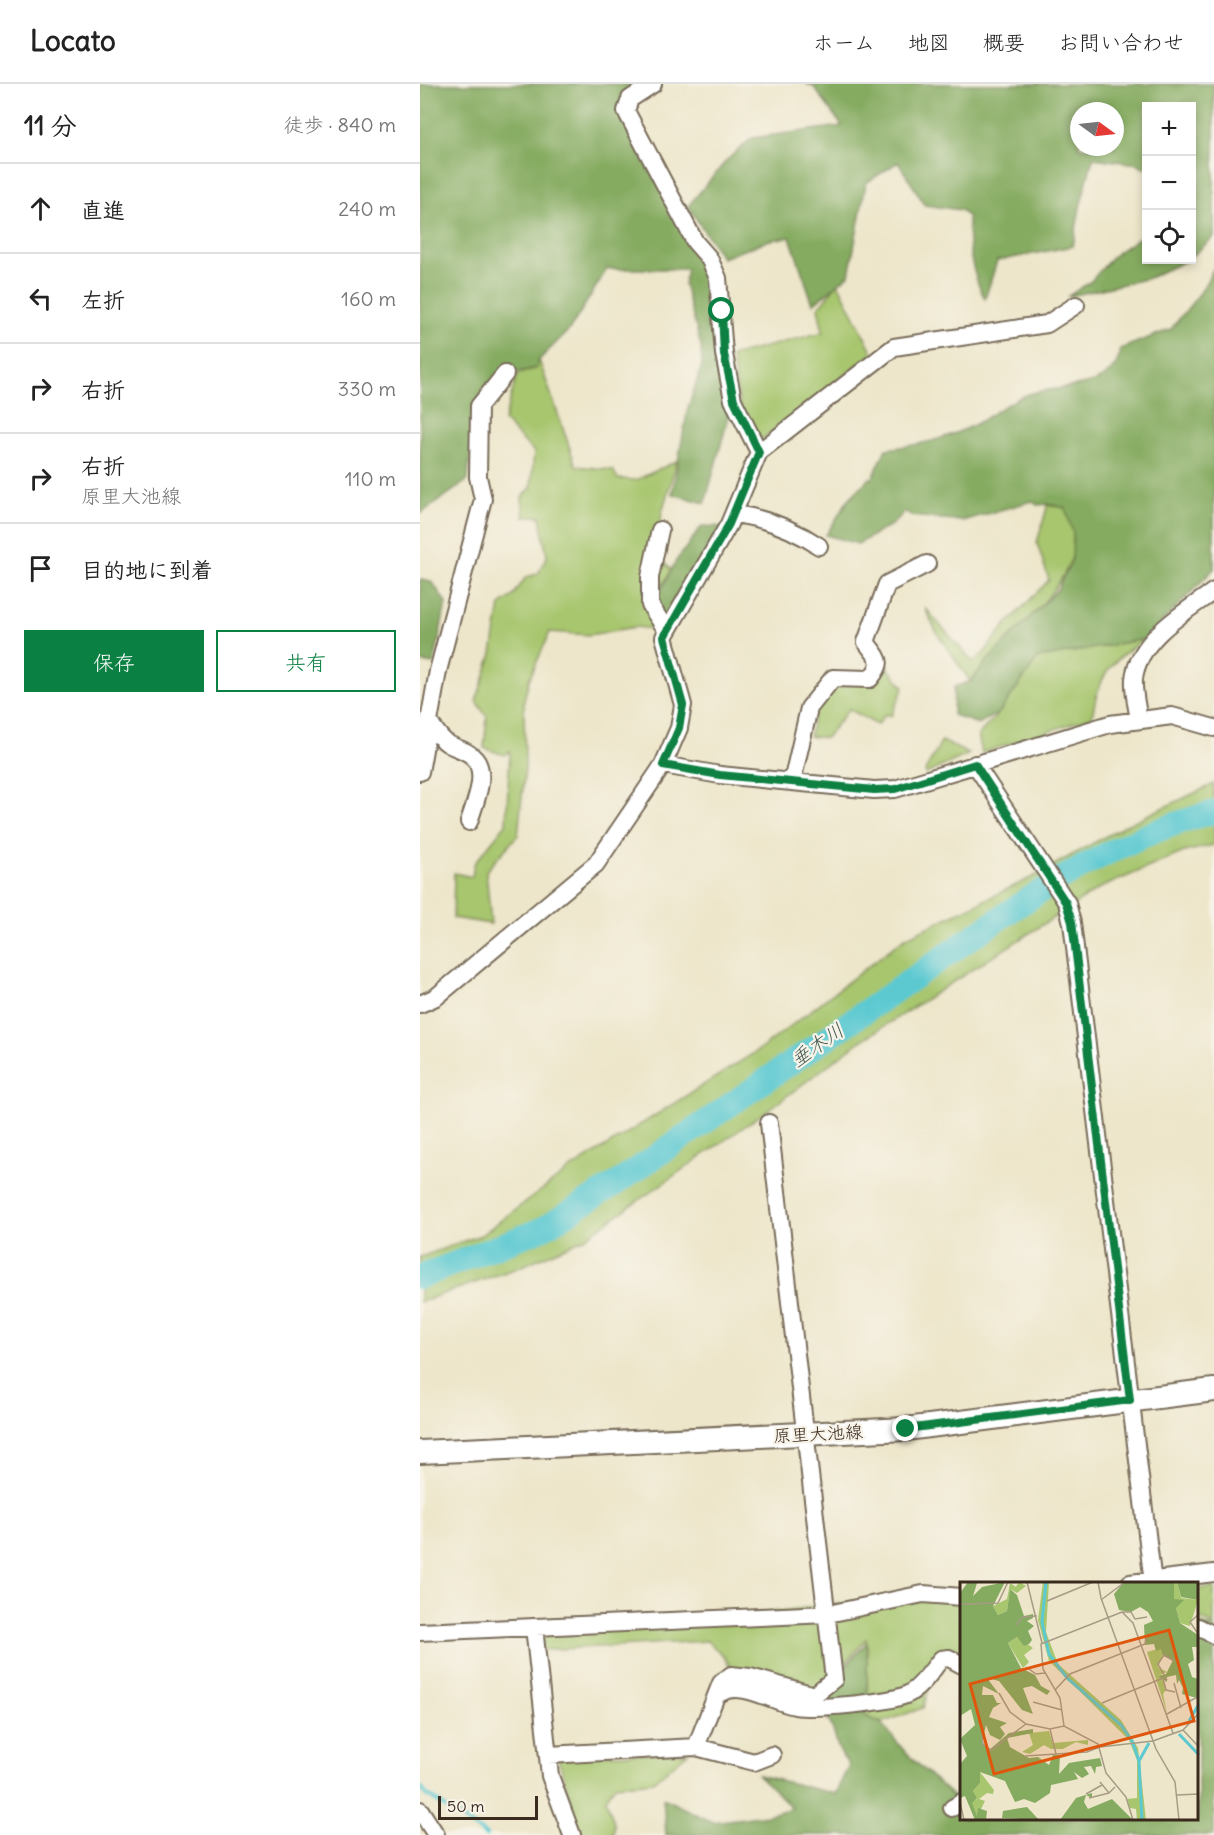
<!DOCTYPE html>
<html lang="ja">
<meta charset="utf-8">
<style>
:root{--surface:#fff;--page:#f2f2f2;--text:#222;--muted:#767676;--line:#e0e0e0;--accent:#0b8043}
body{margin:0;font-family:Delius,"Klee One",sans-serif;background:var(--page);color:var(--text)}
.controls{position:absolute;right:18px;top:18px;display:grid;overflow:hidden;border-radius:0px;box-shadow:0 3px 9px #0003}
.controls button{width:54px;height:54px;display:grid;place-items:center;padding:0;border:0;border-bottom:2px solid var(--line);background:var(--surface);color:var(--text);font:30px sans-serif}
.compass{position:absolute;left:650px;top:18px;width:54px;height:54px;border-radius:50%;background:var(--surface);box-shadow:0 3px 9px #0003;rotate:105deg}
.scale{position:absolute;left:18px;bottom:15px;width:100px;box-sizing:border-box;padding-left:6px;border:3px solid #3b2a1e;border-top:0;font-size:16px;line-height:21px;white-space:nowrap;color:#3b2a1e;-webkit-text-stroke:4px #f7f3e8;paint-order:stroke}
.stop{position:absolute;width:18px;height:18px;margin:-14px;border:4px solid #0b8043;border-radius:50%;background:#fff}
.stop.end{background:#0b8043;border-color:#fff;box-shadow:0 2px 6px #0008}
.list{margin:0;padding:0;list-style:none}
h2{display:flex;justify-content:space-between;align-items:center;height:78px;margin:0;padding:0 24px;font-size:26px}
h2 small{font-size:20px;font-weight:400;color:var(--muted)}
.list li{display:grid;grid-template-columns:39px 1fr auto;gap:18px;align-items:center;box-sizing:border-box;height:90px;padding:0 24px;border-top:2px solid var(--line)}
.list b{display:block;font-size:22px;white-space:nowrap}
.list p{margin:0;font-size:20px;white-space:nowrap;color:var(--muted)}
.list em{font-size:20px;font-style:normal;color:var(--muted)}
.actions{display:flex;gap:12px;padding:18px 24px}
.actions a{flex:1;padding:14px 0;border:2px solid var(--accent);border-radius:0px;text-align:center;font-size:21px;color:var(--accent)}
.actions .main{background:var(--accent);color:#fff}
.icon{flex:none;width:33px;height:33px;fill:none;stroke:currentColor;stroke-width:2;stroke-linecap:round;stroke-linejoin:round}
.map{position:relative;flex:none;width:794px;height:1751px;overflow:hidden}
header{display:flex;align-items:center;gap:36px;box-sizing:border-box;height:84px;padding:0 30px;background:var(--surface);border-bottom:2px solid var(--line)}
header strong{font-size:28px}
nav{display:flex;gap:33px;margin-inline-start:auto;font-size:21px}
main{display:flex}
aside{flex:1;background:var(--surface)}
.map>svg:first-child{display:block}
.green{fill:#a7c66e;stroke:#717846;stroke-width:1.5}
.forest{fill:#85ab61;stroke:#606a40;stroke-width:1.5;fill-rule:evenodd}
.lines{fill:none;stroke-linecap:round;stroke-linejoin:round}
.stream{stroke:#5cc9d1;stroke-width:4}
.river{stroke:#5cc9d1;stroke-width:24}
.minor-casing{stroke:#796c5a;stroke-width:20}
.secondary-casing{stroke:#796c5a;stroke-width:26}
.minor{stroke:#fff;stroke-width:16}
.secondary{stroke:#fff;stroke-width:22}
.route{stroke:#0b8043;stroke-width:8}
.labels{text-anchor:middle;stroke-width:4.5;stroke-linejoin:round;paint-order:stroke}
.street-label{font-size:18px;fill:#3b2a1e;stroke:#f7f3e8}
.water-label{font-size:20px;font-style:italic;fill:#455a54;stroke:#f7f3e8}
.inset-river{fill:none;stroke:#5cc9d1;stroke-width:3}
.inset-road{fill:none;stroke:#a69b85;stroke-width:1.5}
.view{fill:#df570d;fill-opacity:0.15;stroke:#df570d;stroke-width:3}
.inset-edge{fill:none;stroke:#3b2a1e;stroke-width:3}
</style>
<header>
<strong>Locato</strong>
<nav><a>ホーム</a><a>地図</a><a>概要</a><a>お問い合わせ</a></nav>
</header>
<main>
<aside>
<h2>11 分<small>徒歩 · 840 m</small></h2>
<ul class="list">
<li><svg class="icon" aria-label="ahead" viewBox="0 0 24 24"><path d="M12 20V5M6 11l6-6 6 6"/></svg><div><b>直進</b></div><em>240 m</em></li>
<li><svg class="icon" aria-label="left" viewBox="0 0 24 24"><path d="M17 20v-9H6M10 6l-5 5 5 5"/></svg><div><b>左折</b></div><em>160 m</em></li>
<li><svg class="icon" aria-label="right" viewBox="0 0 24 24"><path d="M7 20v-9h11M14 6l5 5-5 5"/></svg><div><b>右折</b></div><em>330 m</em></li>
<li><svg class="icon" aria-label="right" viewBox="0 0 24 24"><path d="M7 20v-9h11M14 6l5 5-5 5"/></svg><div><b>右折</b><p>原里大池線</p></div><em>110 m</em></li>
<li><svg class="icon" aria-label="arrive" viewBox="0 0 24 24"><path d="M6 21V4h12l-3 4 3 4H6"/></svg><div><b>目的地に到着</b></div></li>
</ul>
<div class="actions"><a class="main">保存</a><a>共有</a></div>
</aside>
<div class="map">
<svg width="794" height="1751" viewBox="0 0 794 1751">
<rect width="100%" height="100%" fill="#f7f3e8"/>
<filter id="ink" filterUnits="userSpaceOnUse"><feTurbulence type="fractalNoise" baseFrequency=".0167" numOctaves="2"/><feDisplacementMap in="SourceGraphic" scale="12" xChannelSelector="R" yChannelSelector="G"/><feConvolveMatrix kernelMatrix="1 2 1 2 8 2 1 2 1" color-interpolation-filters="sRGB"/></filter>
<filter id="wash" filterUnits="userSpaceOnUse"><feTurbulence type="fractalNoise" baseFrequency=".008" numOctaves="4" result="noise"/><feDisplacementMap in="SourceGraphic" scale="24" xChannelSelector="R" yChannelSelector="G"/><feGaussianBlur stdDeviation="1.35" result="paint"/><feColorMatrix in="noise" values="0 0 0 0 0 0 0 0 0 0 0 0 0 0 0 0 0 1.4 0 .05"/><feComposite in="paint" operator="in"/></filter>
<g filter="url(#wash)">
<rect width="100%" height="100%" fill="#ede6ca"/>
<path class="green" d="M418,199L453,269L341,356L322,332L311,272L403,248L398,224Z
M119,276L156,382L193,386L198,395L216,396L257,377L242,428L236,471L252,486C240,505 226,522 233,545L215,543L169,551L130,548L109,596L104,616L105,684L98,751L66,787L71,840L33,834L34,789L52,793L54,780L86,740L90,667L84,671L64,664L67,633L56,617L72,570L80,521L93,512L106,493L118,490L127,473L120,432L104,433L102,413L111,404L114,368L84,337L97,291L116,284Z
M628,420L645,424C648,432 654,441 655,450C662,495 578,564 550,597L517,549L505,524L553,578L564,569L583,544L629,496L617,459Z
M725,555C689,578 679,591 672,633L562,669L558,651L579,629L618,574Z
M466,582L484,603L471,632L466,630L457,641L429,625L406,654L389,652L396,622L413,594L451,600Z
M522,657L549,670L506,690L505,687Z
M794,700V761L764,768L680,804L439,958L351,1024L163,1155L100,1183L0,1218V1173L61,1151L150,1085L342,964L485,854L611,794L706,741Z
M794,1503V1541L778,1534V1505Z
M503,1510L542,1515V1586L519,1572L503,1624L461,1639L445,1632L448,1618L446,1555L421,1584L391,1610L315,1591L304,1572L287,1557L123,1566L122,1547L292,1535Z
M268,1669L234,1697L195,1701L186,1715L194,1739V1751H161L137,1671Z"/>
<path class="forest" d="M0,0H233L206,27L294,186L313,316L285,419L252,410L268,324L282,281L281,262L264,200L267,185H187L150,245L119,276L117,284L85,291L54,320L48,396L0,430Z
M386,0H794V153L772,172V22H726V85L718,80L673,74L660,123L653,162L577,177L565,215C551,189 548,162 548,133L541,126L505,121L478,78L446,99L429,191L393,220L370,153L350,156L302,174L268,122L307,76L332,54L422,42L393,2ZM659,27H695V63H659Z
M726,149V176H767L729,194L647,213L670,198L694,171Z
M794,184V485L725,555L618,574L579,629L558,640L533,631L534,603L552,597L566,578L637,506L652,475L653,449L645,424L628,420L617,421L612,417L542,437L491,432L485,427L473,440L438,460L406,451L428,416L450,394L452,395L466,365C501,360 521,357 554,341C571,332 587,318 606,311C629,303 667,305 685,292C694,285 700,275 700,265L751,245L780,209Z
M282,442L307,443L247,536L234,521L256,477Z
M0,495L13,499L26,519L14,580L0,578Z
M778,1540L794,1543V1751H246L243,1714L292,1738L348,1731L372,1724L338,1691L415,1710L429,1681C411,1660 419,1651 407,1634L417,1627L446,1621L445,1632L461,1639L486,1669L540,1719L542,1716V1734H778Z
M447,1558V1618L405,1623L375,1611L408,1602Z"/>
<g class="lines">
<path class="stream" d="M0,1703L7,1711L66,1751"/>
<path class="river" d="M0,1193L124,1144L197,1099C293,1032 389,966 485,900C582,833 678,758 794,728"/>
</g>
</g>
<g filter="url(#ink)">
<g class="lines">
<defs>
<path id="minor" d="M233,0L210,15L206,27L275,158L289,174L298,194L304,270L313,316L339,368
M314,430C345,434 372,444 399,462
M240,446L230,493V521L247,547
M719,636C717,623 713,608 714,595C718,555 765,528 794,507
M9,638C14,644 20,655 27,659C36,665 48,666 55,675C68,691 54,721 49,738
M555,680L647,819L652,839L733,1499
M243,681L300,691L454,706L475,705L690,640L752,632L794,644
M0,688L18,587L63,415L58,393L59,322L85,290
M372,698L389,624L413,594L450,595C465,577 459,576 446,558L467,500L507,480
M0,920L16,913L176,780L243,681L259,644L263,621L244,553L309,440L339,368L474,263L627,240L656,221
M710,1499L794,1489
M114,1543L130,1692L152,1751
M778,1543L794,1551
M0,1548L408,1530L503,1510L542,1513
M301,1609C320,1596 353,1618 375,1622C396,1625 474,1619 490,1609C503,1601 512,1586 521,1575L529,1574L542,1581
M276,1663L301,1599L311,1591L330,1593L394,1611L414,1595L349,1039
M128,1671L276,1663L334,1678L352,1671
M532,1724L542,1718
M0,1726L16,1751"/>
<path id="secondary" d="M0,1368L486,1345L794,1306"/>
</defs>
<use href="#minor" class="minor-casing"/>
<use href="#secondary" class="secondary-casing"/>
<use href="#minor" class="minor"/>
<use href="#secondary" class="secondary"/>
</g>
</g>
<g class="lines" filter="url(#ink)">
<path class="route" d="M302,227L304,270L314,316L339,368L309,440L244,553L263,621L259,644L243,681L300,691L454,706L475,705L555,680L646,819L652,838L710,1316L486,1345"/>
</g>
<g class="labels">
<g class="street-label">
<text transform="translate(398 1350) rotate(-3)" y="6">原里大池線</text>
</g>
<g class="water-label">
<text transform="translate(397 961) rotate(-35)" y="7">垂木川</text>
</g>
</g>
<g transform="translate(540 1498)">
<rect width="238" height="238" fill="#ede6ca"/>
<path d="M59,0L66,4L57,11L50,7L47,29L38,33L33,24L47,17L50,1L56,5L54,8ZM83,0H89L86,50L98,82L161,138L178,166L186,238H177L176,227L170,226L167,217L177,216V178L169,158L89,79L78,38ZM217,0L221,16L238,18L230,44L220,41L216,26L211,2ZM57,55L73,66L64,73L69,80L63,86L48,61ZM201,66L204,70L198,85L207,90L198,94L203,96L206,108L203,112L207,131L187,70ZM89,149L93,161L128,158V163L116,160L103,167H91L84,163L70,172L62,170L73,163L69,151ZM20,190L34,208L33,212L27,211L19,217L25,219L17,235L11,219L17,217L13,209L20,201Z" fill="#a7c66e"/>
<path d="M8,0L17,1L13,14L22,5L45,0L33,24L38,33L47,29L50,7L57,13L64,34L73,32V36L67,39L74,44L68,49L72,58L69,62L64,64L57,55L48,61L61,86L75,93L81,104L90,109L87,113L72,104L63,106L73,132L62,128L39,99L27,96L39,112L23,104L22,113H33L37,121H41L33,126L29,135L47,141L40,145L45,152L40,158L30,153L26,143L22,160L29,168L49,151L73,147V151L47,156L50,165L69,176L78,175L89,183L93,173H100L99,192L109,181L121,179L140,176L142,184L136,185L135,192L131,184L124,185L129,192L122,196L114,190L118,197L91,203L90,211L75,221L64,217L55,220L45,199L20,190V201L13,209L17,216L12,221L17,234L18,226L27,229L26,238H15L5,214L0,216V182L7,174L0,157L15,143L11,127L0,134V11ZM164,0H214V17L224,18L216,26L220,41L238,53V65H232L234,78L228,82L232,95L238,97L237,116L222,112L223,106L219,98L217,102L216,93L207,95V100L198,94L206,92L213,78L203,74L201,67L196,69L194,62L185,63L184,43L193,39L188,30L180,25L171,30L159,28L154,12ZM217,0H238V18L221,15ZM132,211V216L126,213L124,220L128,227L152,217L173,238H100L116,216ZM67,225L79,238L42,236L43,229Z" fill="#85ab61"/>
<path class="inset-river" d="M86,0L82,40L89,72L107,96L161,143L172,159L179,179L182,238M229,139L239,122M219,152L239,173M179,179L189,161"/>
<path class="inset-road" d="M67,0L82,61M138,0L141,16L196,167L215,200L219,238M141,18L165,0M87,19L133,0M0,22L38,21L48,0M162,30L173,41L213,151M239,32L230,40L239,53M56,43L63,35L77,34M66,85L76,92L85,91M207,98L198,82L204,73L214,79M214,101L221,126M95,108L110,92L185,62L187,52M39,111L50,130L66,142L90,147L104,144L138,162L146,191L166,215L173,238M73,120L102,128M142,121L203,96L206,108L215,110M207,132L239,114M104,144L100,116L83,87L81,62L162,30H171L175,37L187,35M90,147L96,172M22,148L23,162L31,168L66,142M223,148L239,165M65,174L127,170L140,165L193,159L223,148L239,131M140,200L149,211L155,205M126,212L142,203M217,213L239,212M129,216L149,211M0,220L4,238"/>
<path class="view" d="M209,48L234,139L34,192L10,102Z"/>
<rect width="238" height="238" class="inset-edge"/>
</g>
</svg>
<div class="controls">
<button>+</button>
<button>−</button>
<button><svg class="icon" aria-label="locate" viewBox="0 0 24 24"><circle cx="12" cy="12" r="6"/><path d="M12 2v4M12 18v4M2 12h4M18 12h4"/></svg></button>
</div>
<svg class="compass" viewBox="-18 -18 36 36"><path d="M0-13l5 13h-10z" fill="#e53935"/><path d="M0 13l5-13h-10z" fill="#767676"/></svg>
<div class="scale">50 m</div>
<div class="stop" style="left:302px;top:227px"></div>
<div class="stop end" style="left:486px;top:1345px"></div>
</div>
</main>
